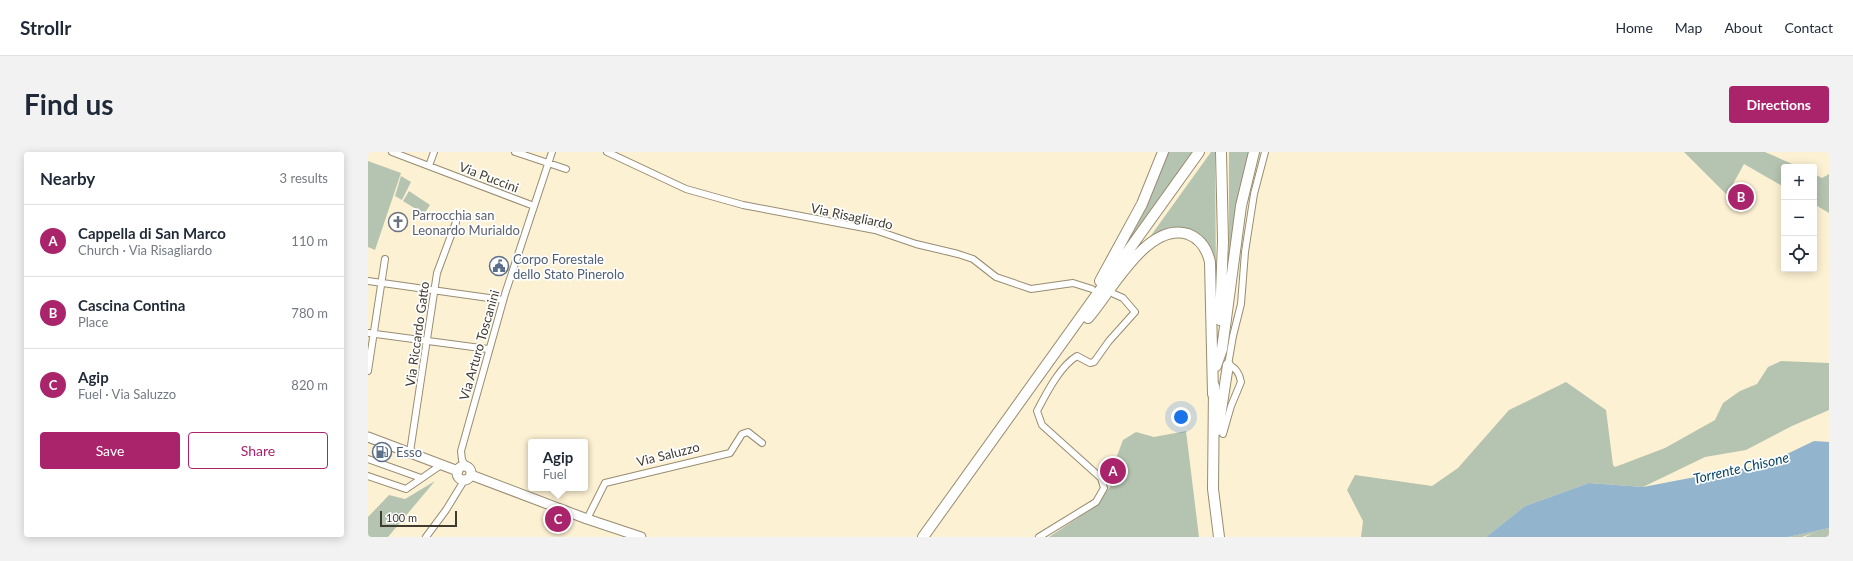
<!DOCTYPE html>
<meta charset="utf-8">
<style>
:root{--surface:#fff;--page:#f2f2f3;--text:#1f2937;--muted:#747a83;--line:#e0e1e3;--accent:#aa246c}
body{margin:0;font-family:Lato,sans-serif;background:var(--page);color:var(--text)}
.controls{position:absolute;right:12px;top:12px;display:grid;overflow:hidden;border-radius:4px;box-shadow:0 2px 10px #0003}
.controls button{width:36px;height:36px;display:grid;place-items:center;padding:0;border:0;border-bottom:1px solid var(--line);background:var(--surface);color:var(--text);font:20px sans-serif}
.scale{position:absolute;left:12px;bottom:10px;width:77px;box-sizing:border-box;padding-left:4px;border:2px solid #403b30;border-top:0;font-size:11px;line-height:14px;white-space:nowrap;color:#403b30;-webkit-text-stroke:3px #fff;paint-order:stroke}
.you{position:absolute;left:813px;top:265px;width:14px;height:14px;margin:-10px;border:3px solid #fff;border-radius:50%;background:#1a73e8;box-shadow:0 0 0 6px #1a73e833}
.badge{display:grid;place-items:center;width:26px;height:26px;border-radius:50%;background:var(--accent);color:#fff;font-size:13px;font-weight:700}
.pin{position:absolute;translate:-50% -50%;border:2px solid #fff;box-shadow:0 1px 4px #0006}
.popup{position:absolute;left:160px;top:287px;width:60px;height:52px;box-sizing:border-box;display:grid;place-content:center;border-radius:4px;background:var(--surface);filter:drop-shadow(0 1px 3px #0005);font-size:13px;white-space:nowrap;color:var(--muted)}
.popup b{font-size:15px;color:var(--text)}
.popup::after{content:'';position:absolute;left:50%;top:100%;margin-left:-8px;border:8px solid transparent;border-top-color:var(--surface)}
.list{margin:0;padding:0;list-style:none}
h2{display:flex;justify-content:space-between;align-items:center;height:52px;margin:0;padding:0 16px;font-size:17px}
h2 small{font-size:13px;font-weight:400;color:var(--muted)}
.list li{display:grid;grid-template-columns:26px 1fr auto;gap:12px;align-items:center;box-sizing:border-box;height:72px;padding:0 16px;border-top:1px solid var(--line)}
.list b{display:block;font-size:15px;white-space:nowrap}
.list p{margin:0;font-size:13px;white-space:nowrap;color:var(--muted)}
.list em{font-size:13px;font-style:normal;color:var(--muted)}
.actions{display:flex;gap:8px;padding:12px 16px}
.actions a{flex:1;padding:9px 0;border:1px solid var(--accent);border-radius:4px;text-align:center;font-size:14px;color:var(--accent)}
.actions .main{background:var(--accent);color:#fff}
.icon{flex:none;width:22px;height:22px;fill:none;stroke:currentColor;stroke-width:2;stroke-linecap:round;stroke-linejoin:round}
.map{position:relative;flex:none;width:1461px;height:385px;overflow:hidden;border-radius:4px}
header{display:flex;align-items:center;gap:24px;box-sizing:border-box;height:56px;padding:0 20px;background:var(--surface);border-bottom:1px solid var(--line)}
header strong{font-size:19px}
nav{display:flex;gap:22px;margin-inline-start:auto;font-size:14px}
.intro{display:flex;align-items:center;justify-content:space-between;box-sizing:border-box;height:96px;padding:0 24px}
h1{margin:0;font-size:28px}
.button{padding:10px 18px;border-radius:4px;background:var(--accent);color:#fff;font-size:14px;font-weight:700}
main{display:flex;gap:24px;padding:0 24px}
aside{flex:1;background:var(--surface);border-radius:4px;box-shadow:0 2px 10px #0003}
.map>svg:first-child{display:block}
.green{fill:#b5c4b0}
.water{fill:#92b4cc}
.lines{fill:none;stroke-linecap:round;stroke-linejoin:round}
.minor-casing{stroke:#988c71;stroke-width:8}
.secondary-casing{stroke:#988c71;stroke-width:11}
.primary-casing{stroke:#988c71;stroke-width:12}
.trunk-casing{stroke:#988c71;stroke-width:12}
.minor{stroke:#fff;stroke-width:6}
.secondary{stroke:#fff;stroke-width:9}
.primary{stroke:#fff;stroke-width:10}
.trunk{stroke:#fff;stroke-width:10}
.labels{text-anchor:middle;stroke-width:3.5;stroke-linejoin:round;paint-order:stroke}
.street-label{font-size:13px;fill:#403b30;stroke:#fff}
.worship-label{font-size:13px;fill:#5b616d;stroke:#fff;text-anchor:start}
.service-label{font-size:13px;fill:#4e5e75;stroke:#fff;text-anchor:start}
.water-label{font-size:14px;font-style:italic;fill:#094667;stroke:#fff}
</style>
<header>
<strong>Strollr</strong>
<nav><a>Home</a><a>Map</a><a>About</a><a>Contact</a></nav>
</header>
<div class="intro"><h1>Find us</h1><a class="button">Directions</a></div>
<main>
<aside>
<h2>Nearby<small>3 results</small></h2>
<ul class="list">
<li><span class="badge">A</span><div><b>Cappella di San Marco</b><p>Church · Via Risagliardo</p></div><em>110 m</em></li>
<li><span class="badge">B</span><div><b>Cascina Contina</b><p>Place</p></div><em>780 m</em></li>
<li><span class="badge">C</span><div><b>Agip</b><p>Fuel · Via Saluzzo</p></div><em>820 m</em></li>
</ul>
<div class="actions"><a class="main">Save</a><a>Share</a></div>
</aside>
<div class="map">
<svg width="1461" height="385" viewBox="0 0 1461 385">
<rect width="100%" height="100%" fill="#fdf1d3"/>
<path class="green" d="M799,0H824L752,103L771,68Z
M843,0H847L848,125L845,103L832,82L813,75L795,80L779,89Z
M861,0H881L861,107Z
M1316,0H1397L1431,15H1416V35L1376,12L1359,43Z
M0,9L33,21L7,98L0,95Z
M1446,22L1454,26L1461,22V61L1446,52Z
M33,24L43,30L34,48L27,44Z
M41,39L62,53L56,62L35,49Z
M1413,209L1461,211V258L1424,274L1378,298L1337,305L1275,335L1221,331L1157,354L1118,385H993L995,369L979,338L987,323L1064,334L1090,316L1141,258L1198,230L1238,258L1245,313L1247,315L1297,296L1347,268L1355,251L1372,239L1389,232L1400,215Z
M818,279L831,385H681L726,355L757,316L747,309L755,288L768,280L786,285Z
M67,329L20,385H0V365L21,343L37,347Z
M1461,376V385H1437L1446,381L1434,385H1420Z"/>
<path class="water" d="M1446,289L1461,290V376L1457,377L1420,385H1118L1157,354L1221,331L1275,335L1322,326L1396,313Z"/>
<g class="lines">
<defs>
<path id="minor" d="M24,0L166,54
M147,0L198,17
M239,0L318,37L375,53L507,78L548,92L590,102L605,107L628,125L663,137L705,131L724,137
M61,14L66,0
M0,129L135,148
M0,181L120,197
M0,219L17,107
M855,282L863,254L873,230C872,223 868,215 860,213L865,184L873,152L877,100L886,42L897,0
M42,300L69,121L88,70
M0,307L53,326
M98,314L94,308L93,299L137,142L184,0
M0,324L38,337L73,313
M219,367L237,331L362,301L374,282L380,280L394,291
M58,385L78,358L97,327
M671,385L728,350L736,336L733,326L674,273L669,259C678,242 692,214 709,204L722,211L726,210L741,189L767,160L755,146L746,142"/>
<path id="secondary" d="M0,285L90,319
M89 321a7 7 0 1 1 14 0a7 7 0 1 1-14 0Z
M103,323L219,367L273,385"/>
<path id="primary" d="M846,234L845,337L851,385
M850,278L860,213"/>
<path id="trunk" d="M732,129L774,52L795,0
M720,166C743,140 779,69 820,82C833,87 839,97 842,110L845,242
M852,168L855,89L853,0
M848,214L854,197L873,54L886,0
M555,385L831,0"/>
</defs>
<use href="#minor" class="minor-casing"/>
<use href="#secondary" class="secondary-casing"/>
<use href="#primary" class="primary-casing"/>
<use href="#trunk" class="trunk-casing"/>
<use href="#minor" class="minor"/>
<use href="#secondary" class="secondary"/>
<use href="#primary" class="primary"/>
<use href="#trunk" class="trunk"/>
</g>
<defs>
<symbol id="church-ring" viewBox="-11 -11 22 22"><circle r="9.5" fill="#fff" stroke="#6b7280" stroke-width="1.5"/><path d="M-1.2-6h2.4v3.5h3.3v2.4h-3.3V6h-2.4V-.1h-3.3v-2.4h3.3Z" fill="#6b7280"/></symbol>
<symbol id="civic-ring" viewBox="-11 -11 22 22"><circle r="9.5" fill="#fff" stroke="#5c6f8a" stroke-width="1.5"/><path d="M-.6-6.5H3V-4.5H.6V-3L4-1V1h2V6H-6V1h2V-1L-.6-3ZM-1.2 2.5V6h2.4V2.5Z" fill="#5c6f8a"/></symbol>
<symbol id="fuel-ring" viewBox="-11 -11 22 22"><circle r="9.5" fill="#fff" stroke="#5c6f8a" stroke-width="1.5"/><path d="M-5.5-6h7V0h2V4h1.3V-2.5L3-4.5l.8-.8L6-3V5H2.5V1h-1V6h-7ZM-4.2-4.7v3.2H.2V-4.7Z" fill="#5c6f8a"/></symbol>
</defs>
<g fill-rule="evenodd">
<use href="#church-ring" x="19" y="59" width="22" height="22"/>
<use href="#civic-ring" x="120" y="103" width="22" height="22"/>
<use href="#fuel-ring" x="3" y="289" width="22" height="22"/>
</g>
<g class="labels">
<g class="street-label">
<text transform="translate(121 25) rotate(21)" y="5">Via Puccini</text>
<text transform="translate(484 64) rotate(12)" y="5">Via Risagliardo</text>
<text transform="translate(49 182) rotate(-82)" y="5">Via Riccardo Gatto</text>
<text transform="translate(111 193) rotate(-74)" y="5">Via Arturo Toscanini</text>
<text transform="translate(300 302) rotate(-14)" y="5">Via Saluzzo</text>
</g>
<g class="worship-label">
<text x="44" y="68">Parrocchia san<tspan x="44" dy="15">Leonardo Murialdo</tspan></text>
</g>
<g class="service-label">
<text x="145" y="112">Corpo Forestale<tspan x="145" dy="15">dello Stato Pinerolo</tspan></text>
<text x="28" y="305">Esso</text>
</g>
<g class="water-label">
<text transform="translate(1373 316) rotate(-13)" y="5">Torrente Chisone</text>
</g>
</g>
</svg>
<div class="controls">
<button>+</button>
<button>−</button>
<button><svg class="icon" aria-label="locate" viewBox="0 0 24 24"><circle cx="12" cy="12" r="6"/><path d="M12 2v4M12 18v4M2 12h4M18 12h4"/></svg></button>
</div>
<div class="scale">100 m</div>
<div class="you"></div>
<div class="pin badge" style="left:745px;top:319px">A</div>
<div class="pin badge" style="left:1373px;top:45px">B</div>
<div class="pin badge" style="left:190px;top:367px">C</div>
<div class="popup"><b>Agip</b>Fuel</div>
</div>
</main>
